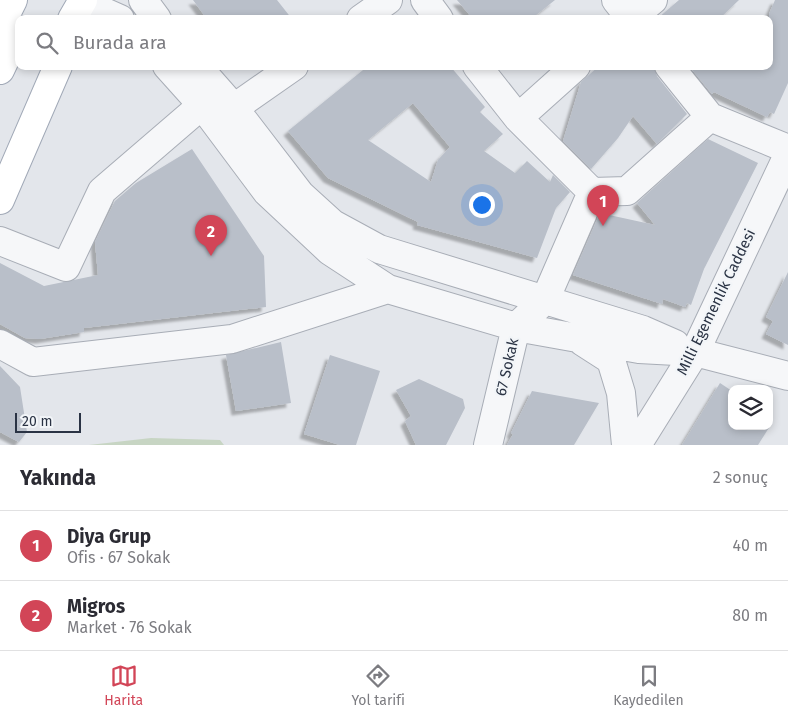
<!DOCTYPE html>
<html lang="tr">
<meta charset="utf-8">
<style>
:root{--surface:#fff;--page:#f7f7f7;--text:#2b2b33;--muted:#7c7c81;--line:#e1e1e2;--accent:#d24557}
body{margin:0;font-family:"Fira Sans",sans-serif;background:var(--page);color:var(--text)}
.controls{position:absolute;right:15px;bottom:15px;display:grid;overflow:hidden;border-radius:10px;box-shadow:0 2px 8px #0003}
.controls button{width:45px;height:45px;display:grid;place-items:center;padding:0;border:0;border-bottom:1px solid var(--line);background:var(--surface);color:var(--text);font:25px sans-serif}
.scale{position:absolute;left:15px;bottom:12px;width:66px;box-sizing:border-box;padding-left:5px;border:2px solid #2a3344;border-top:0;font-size:14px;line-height:18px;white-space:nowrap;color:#2a3344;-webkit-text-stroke:4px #f2f5f8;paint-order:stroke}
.you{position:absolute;left:481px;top:204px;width:18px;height:18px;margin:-12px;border:4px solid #fff;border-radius:50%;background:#1a73e8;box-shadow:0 0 0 8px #1a73e833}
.badge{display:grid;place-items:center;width:32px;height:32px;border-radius:50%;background:var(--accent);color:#fff;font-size:16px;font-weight:700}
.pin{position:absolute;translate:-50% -41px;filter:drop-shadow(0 1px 2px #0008)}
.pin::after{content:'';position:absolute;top:26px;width:18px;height:15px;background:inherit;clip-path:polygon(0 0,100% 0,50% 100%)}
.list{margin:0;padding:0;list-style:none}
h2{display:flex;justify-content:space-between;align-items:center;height:65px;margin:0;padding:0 20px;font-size:21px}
h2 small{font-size:16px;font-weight:400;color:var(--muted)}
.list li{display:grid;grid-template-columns:32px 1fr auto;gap:15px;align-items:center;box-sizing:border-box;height:70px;padding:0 20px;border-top:1px solid var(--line)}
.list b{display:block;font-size:19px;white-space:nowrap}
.list p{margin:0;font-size:16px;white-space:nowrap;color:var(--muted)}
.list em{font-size:16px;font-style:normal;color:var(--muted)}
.icon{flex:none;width:28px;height:28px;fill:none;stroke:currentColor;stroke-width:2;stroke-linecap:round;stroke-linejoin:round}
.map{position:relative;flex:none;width:788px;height:445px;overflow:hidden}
.search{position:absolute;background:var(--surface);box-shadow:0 2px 8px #0003;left:15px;right:15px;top:15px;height:55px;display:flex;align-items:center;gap:12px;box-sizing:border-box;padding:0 18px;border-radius:10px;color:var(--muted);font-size:19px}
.sheet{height:205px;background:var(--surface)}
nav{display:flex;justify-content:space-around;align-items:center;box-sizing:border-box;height:70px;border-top:1px solid var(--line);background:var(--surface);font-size:14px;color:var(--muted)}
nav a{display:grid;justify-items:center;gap:2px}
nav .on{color:var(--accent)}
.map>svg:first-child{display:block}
.green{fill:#c7d5c3}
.building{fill:#b9bfc9;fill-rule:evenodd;filter:url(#shadow)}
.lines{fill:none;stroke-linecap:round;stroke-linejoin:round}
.minor-casing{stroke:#a8adb6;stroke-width:30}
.major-casing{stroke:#a1a9b7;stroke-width:30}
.minor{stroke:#f6f7f9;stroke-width:28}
.major{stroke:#fff;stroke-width:28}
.labels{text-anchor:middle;stroke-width:4.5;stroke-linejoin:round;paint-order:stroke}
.street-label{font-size:15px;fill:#2a3344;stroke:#f2f5f8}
</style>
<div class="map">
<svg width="788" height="445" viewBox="0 0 788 445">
<defs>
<filter id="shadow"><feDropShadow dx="-4.5" dy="4.5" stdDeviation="1" flood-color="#0004"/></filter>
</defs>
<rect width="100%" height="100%" fill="#e3e6eb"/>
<path class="green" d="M151,438L220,440L224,445H89Z"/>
<path class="building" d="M193,0H277L292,19H207Z
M457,0H555L531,19H473Z
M679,0H739L719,19H657Z
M775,0H788V83L774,114L770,112L767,117L714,92L712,94L689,66H769V14Z
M368,66H450L485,107L480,112L503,134L484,151L515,173L527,161L550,182L553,175L570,192L556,208L537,258L417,225L418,222L328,178L288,131ZM413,103L450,147L438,160L431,182L368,140Z
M599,66H654L657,76L687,114L657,144L633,116L618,138L591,169L563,141L581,82Z
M708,139L758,163L704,269L691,305L687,303L685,307L663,299L662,304L573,275L600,213L655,225L637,203Z
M192,149L264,256L266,307L84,328V332L40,339L25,338L0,324V263L44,286L98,275L95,242L115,201L136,183Z
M788,272V345L766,334L773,321L766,317Z
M281,342L291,403L236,411L226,355Z
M330,355L380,371L356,445H340L304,434Z
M0,366L20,387L27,432L19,442L0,432Z
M419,379L463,399L465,408L446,445H416L405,421L411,416L396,390Z
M720,383L732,391V426H770L758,445H682Z
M532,391L599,403L574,445H507L513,434L511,433Z"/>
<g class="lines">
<defs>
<path id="minor" d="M143,0L157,19
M425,0L439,19
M616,0L631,19
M81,18L102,11L120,19
M361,19L388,0
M630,19L653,0
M167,66L202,105L267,192L330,251L388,289L516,327L639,349L695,352L788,376
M197,66L234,108L300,194L333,224L379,249L643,330L675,344
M477,66L518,118L592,192L545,300L516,327L488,445
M669,66L710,117L788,149
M234,108L294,66
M518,118L576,66
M592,192L627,191L710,117
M0,241L66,267L102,191L202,105L220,107
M583,342L611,360L621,393L626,445
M0,344L33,362L232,339L388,289
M637,445L695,352L788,155"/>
<path id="major" d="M72,19L83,0
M0,26L13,0
M0,70L19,30
M0,200L58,66"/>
</defs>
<use href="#minor" class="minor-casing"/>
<use href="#major" class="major-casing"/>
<use href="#minor" class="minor"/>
<use href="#major" class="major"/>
</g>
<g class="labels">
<g class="street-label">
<text transform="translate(716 302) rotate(-64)" y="5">Milli Egemenlik Caddesi</text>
<text transform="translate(507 367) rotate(-77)" y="5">67 Sokak</text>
</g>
</g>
</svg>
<div class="controls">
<button><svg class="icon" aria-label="layers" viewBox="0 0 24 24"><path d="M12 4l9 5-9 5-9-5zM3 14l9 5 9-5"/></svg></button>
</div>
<div class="scale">20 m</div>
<div class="you"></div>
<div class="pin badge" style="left:603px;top:226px">1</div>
<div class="pin badge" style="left:211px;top:256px">2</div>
<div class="search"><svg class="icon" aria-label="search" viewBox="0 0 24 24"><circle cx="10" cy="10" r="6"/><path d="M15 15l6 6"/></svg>Burada ara</div>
</div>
<section class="sheet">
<h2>Yakında<small>2 sonuç</small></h2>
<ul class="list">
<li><span class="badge">1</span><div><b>Diya Grup</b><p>Ofis · 67 Sokak</p></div><em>40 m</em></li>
<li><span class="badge">2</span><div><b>Migros</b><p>Market · 76 Sokak</p></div><em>80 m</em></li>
</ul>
</section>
<nav>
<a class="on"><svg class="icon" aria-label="map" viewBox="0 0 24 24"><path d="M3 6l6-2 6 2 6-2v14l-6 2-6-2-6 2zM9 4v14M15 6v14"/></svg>Harita</a>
<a><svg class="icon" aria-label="directions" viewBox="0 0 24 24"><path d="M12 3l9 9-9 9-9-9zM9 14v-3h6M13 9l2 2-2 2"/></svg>Yol tarifi</a>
<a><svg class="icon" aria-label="saved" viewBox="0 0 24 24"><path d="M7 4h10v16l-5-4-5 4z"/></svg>Kaydedilen</a>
</nav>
